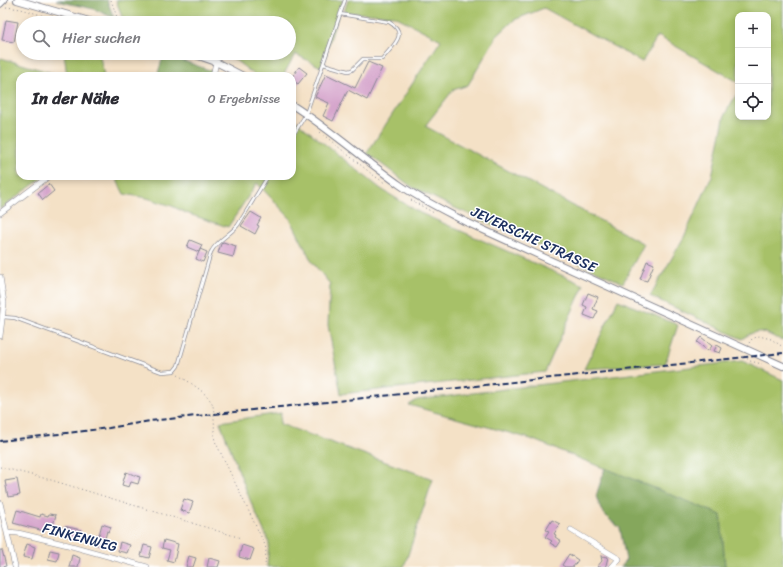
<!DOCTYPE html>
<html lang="de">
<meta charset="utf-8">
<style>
:root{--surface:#fff;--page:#f7f7f7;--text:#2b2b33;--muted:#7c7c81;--line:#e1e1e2}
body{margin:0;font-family:Sriracha,sans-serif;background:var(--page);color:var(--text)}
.controls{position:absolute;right:12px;top:12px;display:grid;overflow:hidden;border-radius:8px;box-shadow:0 2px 6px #0003}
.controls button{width:36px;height:36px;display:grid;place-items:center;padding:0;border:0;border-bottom:1px solid var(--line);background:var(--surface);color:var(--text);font:20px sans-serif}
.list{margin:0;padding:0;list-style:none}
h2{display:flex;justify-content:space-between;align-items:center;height:52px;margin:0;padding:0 16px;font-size:17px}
h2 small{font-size:13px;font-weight:400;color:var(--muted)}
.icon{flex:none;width:22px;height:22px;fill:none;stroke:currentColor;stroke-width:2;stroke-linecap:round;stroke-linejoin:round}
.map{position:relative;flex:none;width:783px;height:567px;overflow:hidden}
.search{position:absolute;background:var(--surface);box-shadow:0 2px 6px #0003;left:16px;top:16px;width:280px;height:44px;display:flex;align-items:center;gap:10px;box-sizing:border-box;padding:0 14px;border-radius:22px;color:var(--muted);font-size:15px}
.panel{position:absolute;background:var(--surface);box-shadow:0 2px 6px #0003;left:16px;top:72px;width:280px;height:108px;border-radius:12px}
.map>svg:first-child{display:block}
.green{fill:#a7c167;stroke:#617862}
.forest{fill:#85a75c;stroke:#506b5d}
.building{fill:#d6a6cc}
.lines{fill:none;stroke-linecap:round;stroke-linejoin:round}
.service-casing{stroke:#888892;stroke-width:4}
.minor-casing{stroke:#888892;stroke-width:6}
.tertiary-casing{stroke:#888892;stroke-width:8}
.path{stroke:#888892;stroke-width:1;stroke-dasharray:1 3;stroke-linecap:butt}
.service{stroke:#fff;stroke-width:2.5}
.minor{stroke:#fff;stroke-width:5}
.tertiary{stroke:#fff;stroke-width:6}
.rail{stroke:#1b2f5e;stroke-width:2;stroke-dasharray:6 3;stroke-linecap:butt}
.labels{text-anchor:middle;stroke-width:3;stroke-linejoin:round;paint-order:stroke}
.street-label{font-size:14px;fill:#1b2f5e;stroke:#fff}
</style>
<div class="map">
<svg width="783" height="567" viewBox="0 0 783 567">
<rect width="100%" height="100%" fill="#fff"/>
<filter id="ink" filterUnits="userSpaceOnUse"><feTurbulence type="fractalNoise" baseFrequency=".025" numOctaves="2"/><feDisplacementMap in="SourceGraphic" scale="8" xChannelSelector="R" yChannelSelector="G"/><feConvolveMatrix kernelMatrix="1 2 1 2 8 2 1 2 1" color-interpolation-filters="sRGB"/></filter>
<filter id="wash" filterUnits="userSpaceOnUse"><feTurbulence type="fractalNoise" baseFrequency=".012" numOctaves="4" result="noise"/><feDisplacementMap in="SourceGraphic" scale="16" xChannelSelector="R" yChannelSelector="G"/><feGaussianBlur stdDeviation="0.9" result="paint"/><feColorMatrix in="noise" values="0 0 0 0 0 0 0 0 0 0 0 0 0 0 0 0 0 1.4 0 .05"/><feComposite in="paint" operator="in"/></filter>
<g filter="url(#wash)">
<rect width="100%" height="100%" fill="#f4e1c6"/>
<path class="green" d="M116,0H343L321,67L295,54L283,76H256L226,53H289V23H128L122,17Z
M348,0H783V340C765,335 761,325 742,339L650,296L684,237L712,176L725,114L738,92V117H768V15H738V82L658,36L642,62L544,8L514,20L496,37L468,85L453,90L425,126L644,244L623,283L453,207L412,187L367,153L441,40L395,16L344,12Z
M64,53H101L100,57L104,76H67Z
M1,58L62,76H20V176H45L0,209V59Z
M292,118L381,189L420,213L584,285L545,372L341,394L328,325L330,284L312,262L290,218L257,183L228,227L186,213L172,206L147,198L124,194L115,176H292Z
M618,300L678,325L665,364L584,369Z
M742,361L783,380V567H725L720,515L531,439L409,405L417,400L545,384Z
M281,413L280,424L433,479L404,567H267L269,542L250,500L220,422Z"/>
<path class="forest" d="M56,0H107L114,18L94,9L66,3Z
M164,54L212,71L211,76H157Z
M605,468L721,515L725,567H620L626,560L620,528L609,519L601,510L596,496Z"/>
<g id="blocks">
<path class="building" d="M6,20L18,22L14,42L2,40Z
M368,62L382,68L367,100L348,90L333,121L323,116L329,103L315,97L326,74L355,88Z
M299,67L307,73L298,84L292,80V77Z
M49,184L54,191L43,200L38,193Z
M251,212L261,218L257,225L259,226L255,234L241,226Z
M190,240L202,245L199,252L187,247Z
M223,242L236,246L233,257L218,253L221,244Z
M200,249L207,252L203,262L196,259Z
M647,261L654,264L647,281L640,279Z
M588,293L598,297L593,309L598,311L594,319L584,315L587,307L583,305Z
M701,337L712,346L708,351L697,342Z
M717,345L722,348L720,353L714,351Z
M126,472L140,477L138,484L131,482L129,487L122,485Z
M17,479L20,495L8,497L5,481Z
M184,499L193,502L189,513L180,510Z
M17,510L40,517L41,514L48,516L49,514L56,515L53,525L46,523L44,531L13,523Z
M552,520L560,524L554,534L556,535L555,537L561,541L557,547L550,543L552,541L545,537L549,531L546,530Z
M102,524L111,527L109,532L107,531L103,546L94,544L97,535H99Z
M64,526L81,530L79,539L62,535Z
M164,540L178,544L174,562L167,560L170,550L162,548Z
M120,542L130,545L127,553L118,551Z
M27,544L35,547L32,559L23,557Z
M144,545L152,547L149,558L141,556Z
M242,545L254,549L250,560L239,557Z
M0,550H2L6,566L2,567H0Z
M50,550L59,552L57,561L48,559Z
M569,554L578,560L573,567H565L562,565Z
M72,555L80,558L78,567H69Z
M189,556L196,558L193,567H186Z
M601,556L608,557L606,565L605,567H597L602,561Z
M209,558L220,561L218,567H207Z"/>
</g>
</g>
<g filter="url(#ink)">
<use href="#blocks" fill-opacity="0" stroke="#888892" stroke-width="1"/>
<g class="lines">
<defs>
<path id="service" d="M323,64L348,71L352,70L363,59H382C392,46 410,34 389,22L340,14
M292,137L306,114L345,0
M3,317L15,318L162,372L174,371L178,366L211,252C217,240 230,235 238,225L268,176"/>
<path id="minor" d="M213,76L216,62
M0,213L49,176
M0,277L4,303L0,336
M0,503L15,567
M571,530L619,559L612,567
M7,532L18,533L68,545L147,567"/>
<path id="tertiary" d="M17,0L96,23
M0,4L4,0
M190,53L216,62L243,76
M292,105C330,129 363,159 400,185C420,199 443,210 466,222L783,366"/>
</defs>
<use href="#service" class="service-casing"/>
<use href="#minor" class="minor-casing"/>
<use href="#tertiary" class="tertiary-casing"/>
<path class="path" d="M111,0L119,23
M6,7L21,9L67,23
M166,53L186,59
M221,73L227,76
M320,132L373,175L388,185
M411,200L434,213
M749,343L752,339L759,336L771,339L783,347
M744,356L750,361L762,364
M178,375C189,382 205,391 212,403C214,408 214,414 214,419C215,427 213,433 215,441L265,545L266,549L265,567
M0,467L51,480L241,538"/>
<use href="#service" class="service"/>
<use href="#minor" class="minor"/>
<use href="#tertiary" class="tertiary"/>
<path class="rail" d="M0,441L109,428L150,421L783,353"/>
</g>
</g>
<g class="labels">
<g class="street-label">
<text transform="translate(534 239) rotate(25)" y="5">JEVERSCHE STRASSE</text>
<text transform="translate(80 537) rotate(15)" y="5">FINKENWEG</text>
</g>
</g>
</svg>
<div class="controls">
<button>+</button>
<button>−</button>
<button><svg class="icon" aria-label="locate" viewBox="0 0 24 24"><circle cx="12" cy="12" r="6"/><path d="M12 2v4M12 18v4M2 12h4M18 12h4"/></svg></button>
</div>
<div class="search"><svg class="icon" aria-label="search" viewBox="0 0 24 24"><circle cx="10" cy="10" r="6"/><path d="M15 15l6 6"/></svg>Hier suchen</div>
<section class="panel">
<h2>In der Nähe<small>0 Ergebnisse</small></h2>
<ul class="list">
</ul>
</section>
</div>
